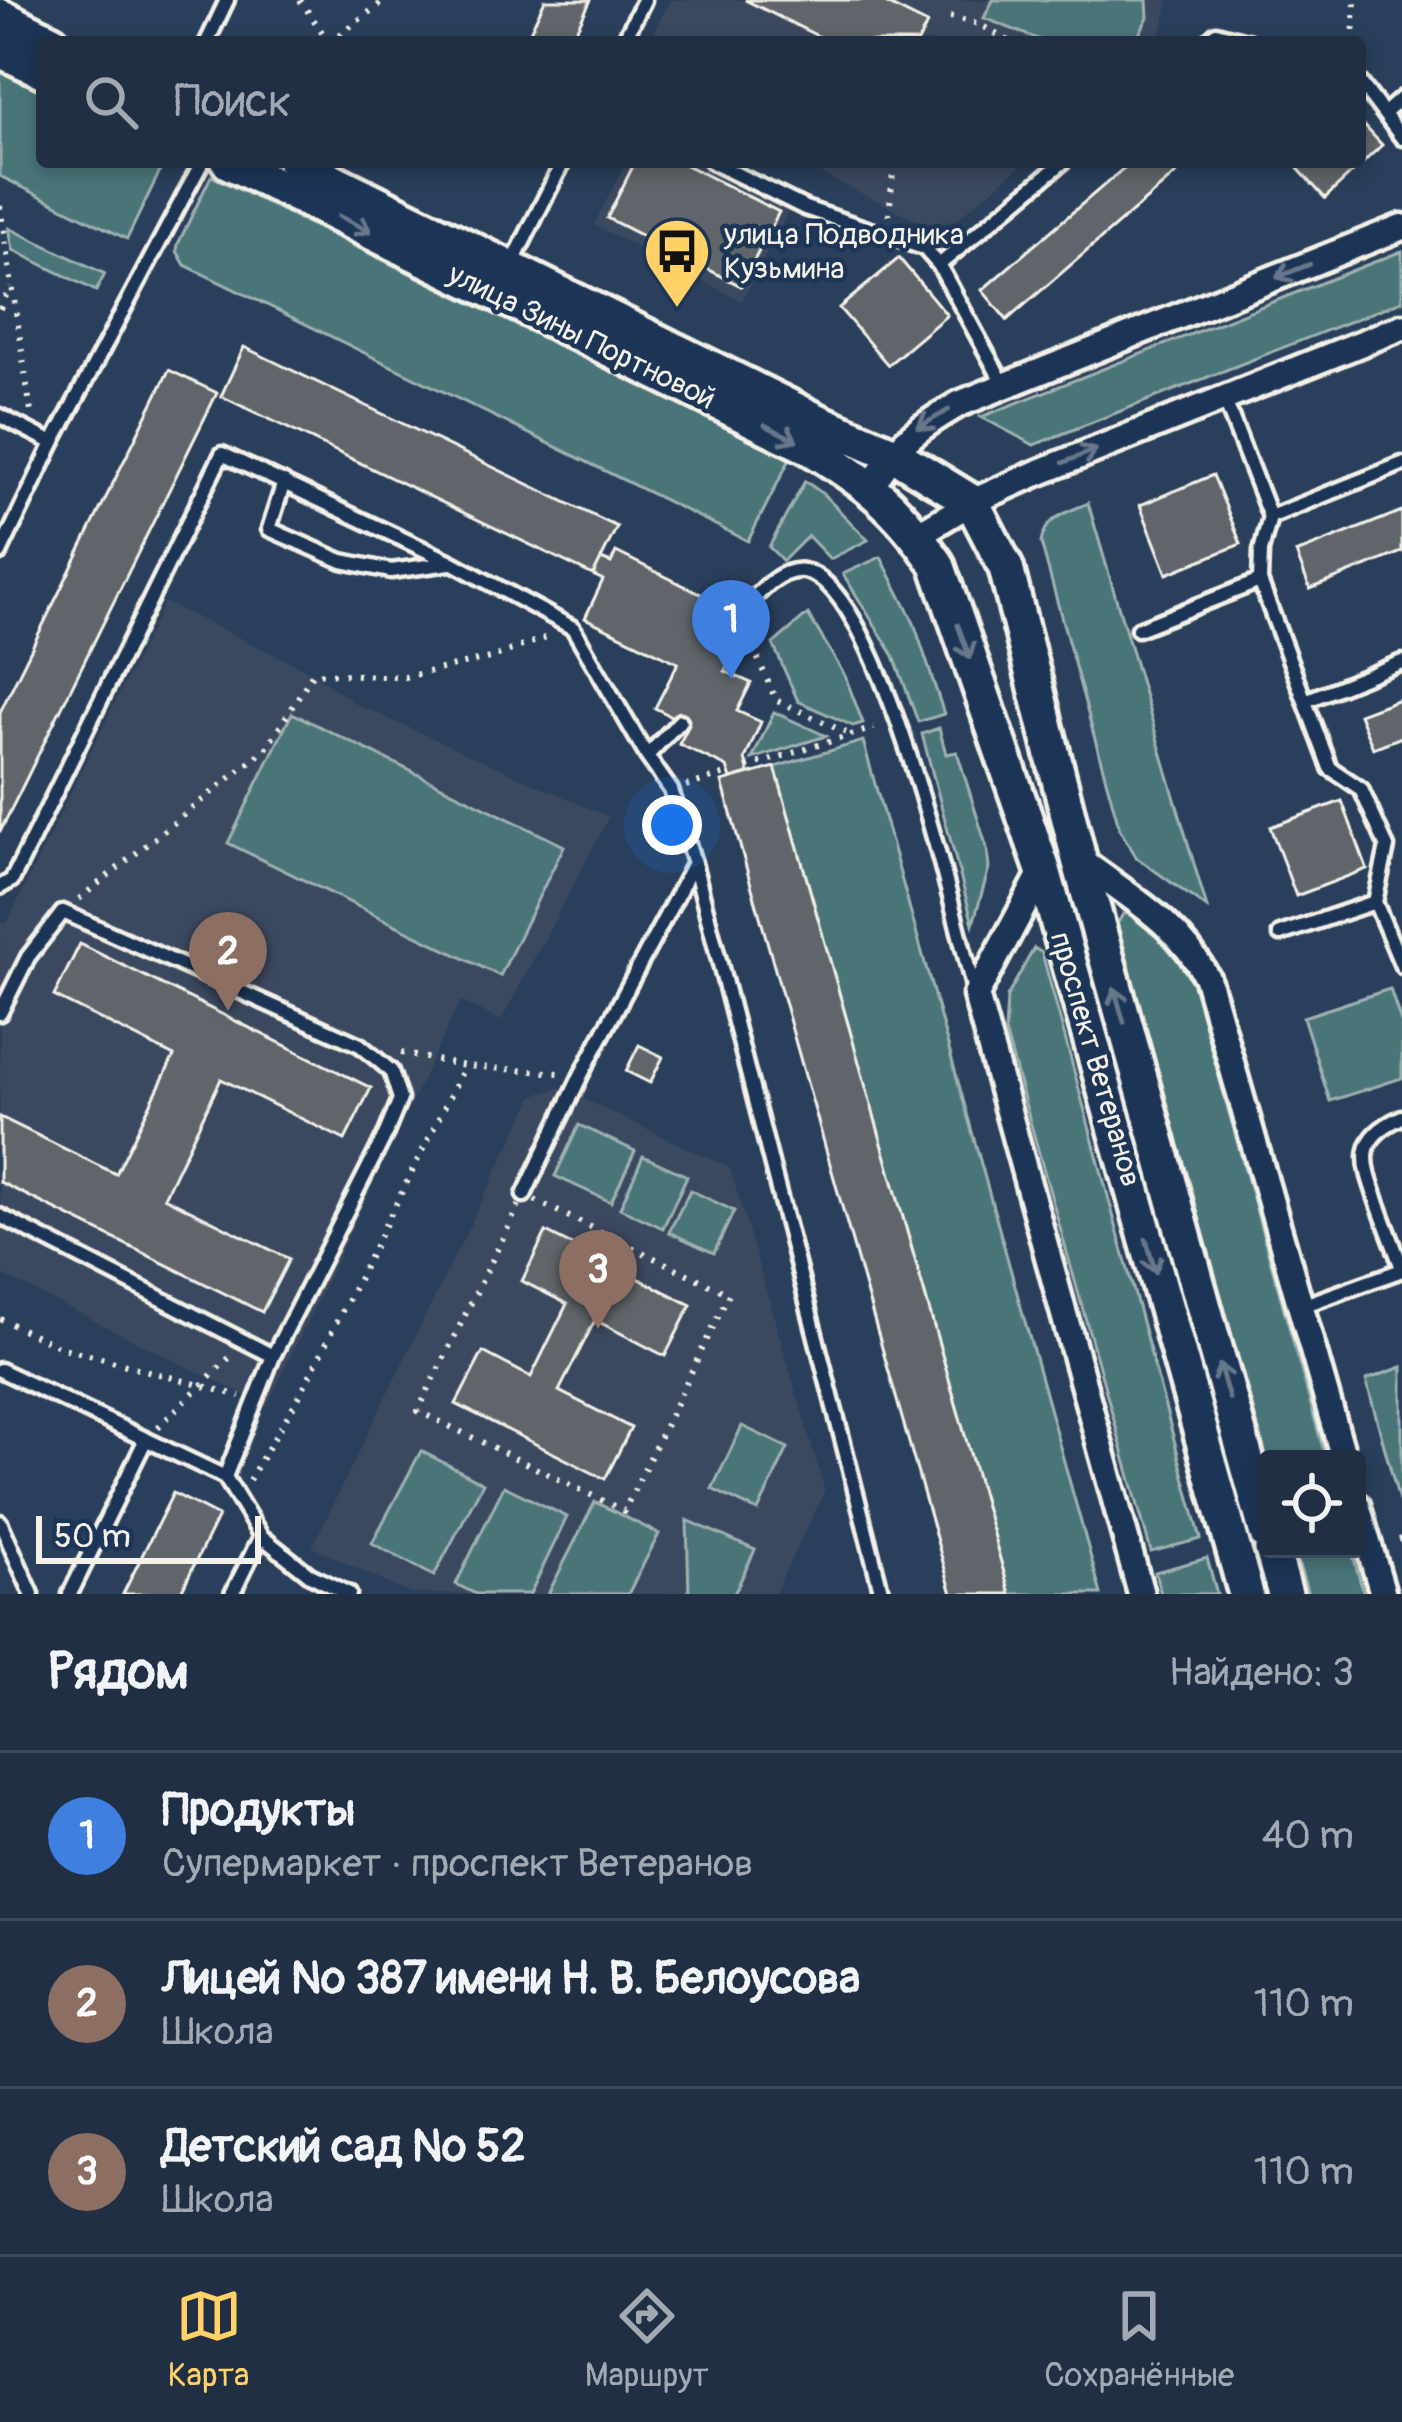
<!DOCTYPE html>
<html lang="ru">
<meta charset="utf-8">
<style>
:root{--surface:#202f44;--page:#2d3b4f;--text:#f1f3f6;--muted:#a2a9b2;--line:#3d4a5d;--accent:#ffd166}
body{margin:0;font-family:Pangolin,sans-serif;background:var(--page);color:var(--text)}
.controls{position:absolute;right:36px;bottom:36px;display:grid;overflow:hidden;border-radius:12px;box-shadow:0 6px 18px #0003}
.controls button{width:108px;height:108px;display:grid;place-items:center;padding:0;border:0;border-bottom:3px solid var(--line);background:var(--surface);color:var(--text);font:60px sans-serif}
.scale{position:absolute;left:36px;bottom:30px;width:225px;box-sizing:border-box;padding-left:12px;border:6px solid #f4f1e8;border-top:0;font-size:33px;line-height:42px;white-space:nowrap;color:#f4f1e8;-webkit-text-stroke:9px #1d3557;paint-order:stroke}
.you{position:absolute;left:672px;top:825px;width:42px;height:42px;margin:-30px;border:9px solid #fff;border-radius:50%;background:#1a73e8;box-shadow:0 0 0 18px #1a73e833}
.badge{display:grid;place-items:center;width:78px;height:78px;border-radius:50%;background:var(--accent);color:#fff;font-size:39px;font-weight:700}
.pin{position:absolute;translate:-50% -99px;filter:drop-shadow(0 3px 6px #0008)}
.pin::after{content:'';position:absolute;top:63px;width:42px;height:36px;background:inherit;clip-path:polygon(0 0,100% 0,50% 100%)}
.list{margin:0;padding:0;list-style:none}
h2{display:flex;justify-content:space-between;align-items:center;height:156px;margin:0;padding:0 48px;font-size:51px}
h2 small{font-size:39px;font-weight:400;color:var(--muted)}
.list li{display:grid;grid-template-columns:78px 1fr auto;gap:36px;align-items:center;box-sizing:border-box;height:168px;padding:0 48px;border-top:3px solid var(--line)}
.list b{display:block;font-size:45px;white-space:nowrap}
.list p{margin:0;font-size:39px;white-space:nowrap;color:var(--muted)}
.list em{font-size:39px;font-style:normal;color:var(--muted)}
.icon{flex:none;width:66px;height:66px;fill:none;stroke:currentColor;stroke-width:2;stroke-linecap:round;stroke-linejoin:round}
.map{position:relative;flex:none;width:1402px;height:1594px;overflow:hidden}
.search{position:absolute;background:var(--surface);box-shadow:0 6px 18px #0003;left:36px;right:36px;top:36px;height:132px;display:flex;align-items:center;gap:30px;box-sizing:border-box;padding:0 42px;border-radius:12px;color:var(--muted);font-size:45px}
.sheet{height:660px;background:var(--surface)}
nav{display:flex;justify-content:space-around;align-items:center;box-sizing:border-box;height:168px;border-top:3px solid var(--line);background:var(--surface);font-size:33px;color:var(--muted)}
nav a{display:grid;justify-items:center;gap:6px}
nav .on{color:var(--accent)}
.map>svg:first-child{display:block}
.built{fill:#3a4a60}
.green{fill:#4a7479;stroke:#9fb2b0;stroke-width:3}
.building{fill:#5e656a;stroke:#f4f1e8;stroke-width:3}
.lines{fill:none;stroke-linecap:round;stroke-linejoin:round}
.service-casing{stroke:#f4f1e8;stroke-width:21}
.minor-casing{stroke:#f4f1e8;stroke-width:33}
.secondary-casing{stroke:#f4f1e8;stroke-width:42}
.path{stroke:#f4f1e8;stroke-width:6;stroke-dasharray:3 9;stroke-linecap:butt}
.service{stroke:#1d3557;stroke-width:12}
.minor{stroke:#1d3557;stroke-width:24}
.secondary{stroke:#1d3557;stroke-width:33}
.oneway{stroke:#68778a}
.labels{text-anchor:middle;stroke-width:9;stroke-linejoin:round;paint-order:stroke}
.poi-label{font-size:30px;fill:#f4f1e8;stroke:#1d3557;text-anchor:start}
.street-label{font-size:30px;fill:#f4f1e8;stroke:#1d3557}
</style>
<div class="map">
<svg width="1402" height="1594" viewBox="0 0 1402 1594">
<rect width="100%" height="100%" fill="#2a3f5b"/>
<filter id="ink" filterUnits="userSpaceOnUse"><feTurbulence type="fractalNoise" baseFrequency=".00833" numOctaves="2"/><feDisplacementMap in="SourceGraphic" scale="24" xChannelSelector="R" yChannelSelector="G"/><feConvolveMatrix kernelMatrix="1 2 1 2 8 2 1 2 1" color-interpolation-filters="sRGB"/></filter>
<g filter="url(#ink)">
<path class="built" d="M670,0H1169L1159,42H649Z
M626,162H704L791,206L742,301L594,225Z
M797,162H1025L957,219L931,227Z
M164,602L313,673L356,704L609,817L501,1021L460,1001L267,1406L0,1274V921L7,923Z
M560,1088L730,1168L825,1491L774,1594H410L312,1547L534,1095Z"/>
<path class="green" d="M993,0H1147L1148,17L1135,42H1045L984,18Z
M0,71L42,92V162L163,165L127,239L0,176Z
M211,176L790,459L748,541L185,265L177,251L178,244Z
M9,228L105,274L96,291L13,250Z
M1402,251V301L1034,445L981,417Z
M805,481L823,494L868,540L830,559L808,536L783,561L769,547Z
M1088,503L1207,908L1137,858L1120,830L1041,543C1045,517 1066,513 1088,503Z
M881,557L914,623L944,714L918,722L894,656L843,574Z
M808,614L845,676L863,723L853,726L798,701L773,644Z
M774,712L826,736L752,759Z
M292,713L564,846L500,976L228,843Z
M939,728L946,754L957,752L987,848L989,868L973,924L922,734Z
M863,741L1101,1594H1010L775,767Z
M1123,914H1129L1169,947L1193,984L1326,1459H1267L1116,926Z
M1034,948L1042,953L1201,1539L1151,1552L1005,1032L1007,997Z
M1390,989L1402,1025V1078L1330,1101L1303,1017Z
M579,1125L635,1151L611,1202L555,1176Z
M643,1156L687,1176L663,1228L620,1208Z
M690,1190L734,1211L714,1253L669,1232Z
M1402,1367V1511L1366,1380Z
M742,1426L788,1448L758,1511L712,1489Z
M421,1451L483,1483L434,1576L372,1543Z
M504,1486L567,1517L530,1594H476L456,1584Z
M595,1502L659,1534L628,1594H548Z
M687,1520L755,1550L734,1594H689Z
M1294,1549H1351L1364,1594H1308Z
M1207,1558L1217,1594H1161L1155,1572Z"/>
<path class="building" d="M545,0H591L570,42H525Z
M745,0H879L927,24L918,42H830Z
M1360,121L1382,145L1325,198L1292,162H1360Z
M635,162H680L779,212L741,286L607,218Z
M1131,162H1190L1007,320L982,290Z
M899,258L947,315L888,365L839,308Z
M244,347L617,527L593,575L221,396Z
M169,370L217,393L0,832V712Z
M1213,475L1241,544L1167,574L1140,505Z
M1402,511V552L1310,589L1296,553Z
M616,552L723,605L714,624L741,638L725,671L751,683L737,711L761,722L745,759L749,774L731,779L727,767L679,744L689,725L655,708L678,663L585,618L603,580L593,575L601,559L611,563Z
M1402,698V737L1373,748L1359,714Z
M775,767L1010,1594H952L871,1309L722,782Z
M1342,801L1367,869L1296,896L1270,827Z
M80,944L371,1088L345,1140L221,1079L164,1197L289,1259L262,1312L0,1182V1117L116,1174L174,1056L54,996Z
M639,1045L663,1057L650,1083L626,1071Z
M546,1232L691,1305L665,1356L595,1320L559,1391L631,1428L605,1479L456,1404L483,1352L531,1377L567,1304L522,1281Z
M173,1493L218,1516L180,1594H123Z"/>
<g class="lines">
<defs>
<path id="service" d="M207,42L227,0
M623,42L644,0
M1206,42L1216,33L1250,42
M1360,82L1402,138
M1385,113L1402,98
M712,162L805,208L924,248L939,265L1063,162
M939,265L1004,385
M510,268L563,162
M1224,398L1270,517L1261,551L1260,581L1330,768L1361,789L1387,847L1375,902L1402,966
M0,416L53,443
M284,482L269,529L342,561L391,571L450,563
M1270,517L1402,464
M0,553L53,443L202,162
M1138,629L1260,581
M726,630C745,611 773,566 804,571C880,583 954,918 974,990
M1305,701L1402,662
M647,756L680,721
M0,887L12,880L222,454L451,562L573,628L647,756L671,790L694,863L882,1594
M1280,934L1375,902
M0,1013L28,957L63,912L360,1045L391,1071L400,1099L386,1133L273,1356L225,1477
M1402,1117C1354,1139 1363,1161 1378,1204C1386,1225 1394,1247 1402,1268
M524,1195L581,1075L694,863
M0,1216L273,1356
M1302,1306L1402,1270
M0,1370L225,1477L261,1536L310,1575L349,1594
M0,1522L32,1594
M70,1594L146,1439
M232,1594L261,1536"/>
<path id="minor" d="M871,487C899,442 914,430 959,404L1402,227
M917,535L972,502L1035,474L1402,327
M1079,859C1128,896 1178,922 1207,978L1344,1459
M1043,870L976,995L1141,1594
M1357,1505L1383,1594"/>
<path id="secondary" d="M0,16L52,42
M0,50L42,70
M229,162L809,447C869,484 897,506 937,564L1043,870L1246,1594
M295,162L822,423L892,453L972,502L1006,568L1079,859L1267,1534
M1272,1549L1285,1594"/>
</defs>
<use href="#service" class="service-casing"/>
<use href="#minor" class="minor-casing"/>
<use href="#secondary" class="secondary-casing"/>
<path class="path" d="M300,0L329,42
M950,17L979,24L1010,42
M330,42L385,0
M1353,42L1355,0
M0,206L31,412
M889,215L894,162
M0,309L10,287
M748,636L776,700L851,735
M747,767L874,728
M686,786L729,773
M79,899L266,749L313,673L405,677L490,658L547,637
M401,1053L465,1066L560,1073
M524,1195L729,1294L624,1511L418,1411Z
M617,1267L627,1245
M0,1319L60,1347L240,1396
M158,1427L230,1357
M249,1480L300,1395L465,1066
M1399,1540L1402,1539"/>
<use href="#service" class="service"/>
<use href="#minor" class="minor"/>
<use href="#secondary" class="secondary"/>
</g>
<defs><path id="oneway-shaft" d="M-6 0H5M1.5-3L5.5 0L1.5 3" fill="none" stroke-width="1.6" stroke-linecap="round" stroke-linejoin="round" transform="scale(3)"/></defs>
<g class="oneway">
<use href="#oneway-shaft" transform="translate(355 224) rotate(26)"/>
<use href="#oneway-shaft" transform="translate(1293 271) rotate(158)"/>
<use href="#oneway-shaft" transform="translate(933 419) rotate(150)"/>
<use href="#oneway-shaft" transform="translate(781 433) rotate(26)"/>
<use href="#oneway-shaft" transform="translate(1080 456) rotate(-22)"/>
<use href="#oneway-shaft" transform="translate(964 642) rotate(70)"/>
<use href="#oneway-shaft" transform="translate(1119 1005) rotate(-106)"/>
<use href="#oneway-shaft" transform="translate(1151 1256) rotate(74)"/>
<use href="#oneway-shaft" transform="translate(1224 1381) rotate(-106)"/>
</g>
</g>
<defs>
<symbol id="bus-pin" viewBox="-11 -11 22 30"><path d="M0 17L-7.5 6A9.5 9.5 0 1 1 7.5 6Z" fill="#ffd166" stroke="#1d3557"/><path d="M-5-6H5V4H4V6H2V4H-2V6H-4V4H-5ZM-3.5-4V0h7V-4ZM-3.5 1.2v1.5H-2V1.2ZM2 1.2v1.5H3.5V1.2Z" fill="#111"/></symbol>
</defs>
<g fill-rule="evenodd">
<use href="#bus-pin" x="639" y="213" width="76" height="104"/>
</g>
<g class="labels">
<g class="poi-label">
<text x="724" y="244">улица Подводника<tspan x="724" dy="34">Кузьмина</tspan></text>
</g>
<g class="street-label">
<text transform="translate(582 336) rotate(26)" y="10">улица Зины Портновой</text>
<text transform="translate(1096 1059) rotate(74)" y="10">проспект Ветеранов</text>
</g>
</g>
</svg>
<div class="controls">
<button><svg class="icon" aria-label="locate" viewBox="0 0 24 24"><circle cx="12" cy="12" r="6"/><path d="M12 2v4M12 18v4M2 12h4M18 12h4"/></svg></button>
</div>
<div class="scale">50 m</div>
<div class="you"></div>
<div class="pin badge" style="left:731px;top:679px;background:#3f7fe0">1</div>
<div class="pin badge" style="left:228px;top:1011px;background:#8d6e63">2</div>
<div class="pin badge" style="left:598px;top:1329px;background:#8d6e63">3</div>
<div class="search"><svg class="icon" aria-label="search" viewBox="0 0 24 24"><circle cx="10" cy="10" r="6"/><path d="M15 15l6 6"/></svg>Поиск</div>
</div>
<section class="sheet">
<h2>Рядом<small>Найдено: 3</small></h2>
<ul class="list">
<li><span class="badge" style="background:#3f7fe0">1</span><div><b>Продукты</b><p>Супермаркет · проспект Ветеранов</p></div><em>40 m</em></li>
<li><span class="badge" style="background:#8d6e63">2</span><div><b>Лицей № 387 имени Н. В. Белоусова</b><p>Школа</p></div><em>110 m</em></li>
<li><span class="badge" style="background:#8d6e63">3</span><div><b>Детский сад № 52</b><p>Школа</p></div><em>110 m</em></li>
</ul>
</section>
<nav>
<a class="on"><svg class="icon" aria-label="map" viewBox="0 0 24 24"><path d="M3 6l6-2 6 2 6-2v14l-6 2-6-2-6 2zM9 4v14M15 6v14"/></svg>Карта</a>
<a><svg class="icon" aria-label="directions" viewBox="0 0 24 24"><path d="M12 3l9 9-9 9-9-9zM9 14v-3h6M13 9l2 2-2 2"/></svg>Маршрут</a>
<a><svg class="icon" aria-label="saved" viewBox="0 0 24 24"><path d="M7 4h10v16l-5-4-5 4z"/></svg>Сохранённые</a>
</nav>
